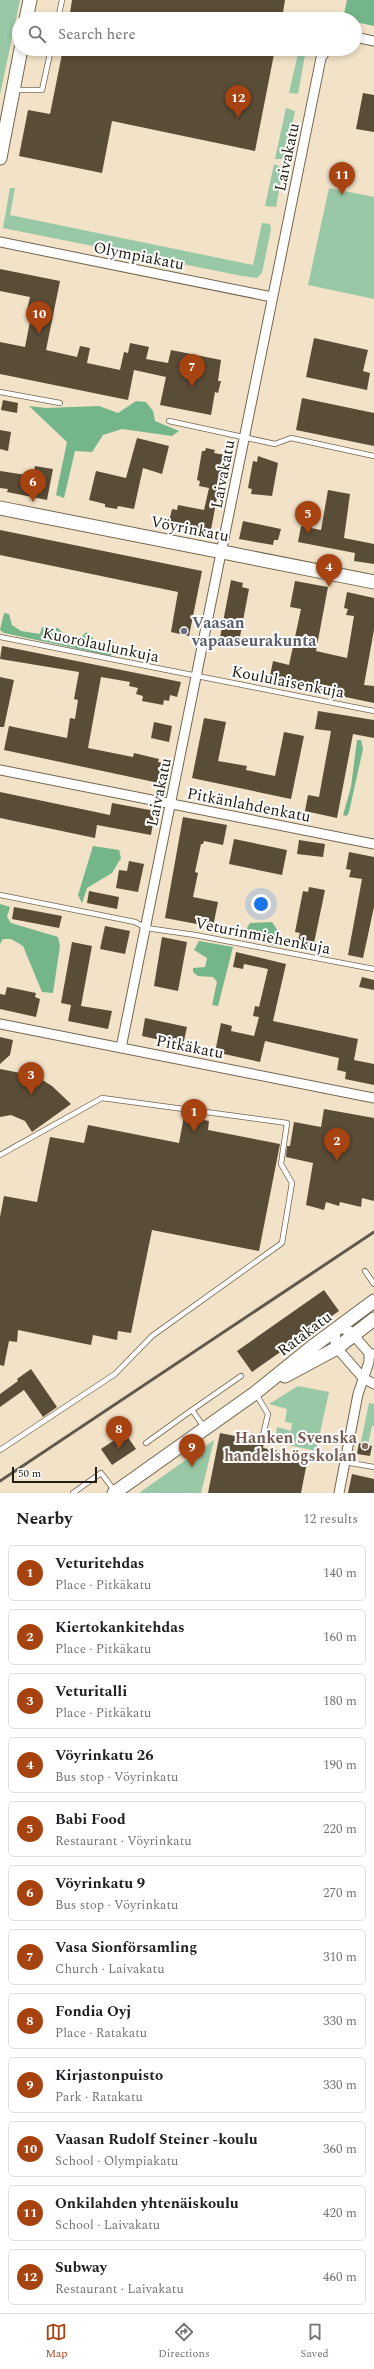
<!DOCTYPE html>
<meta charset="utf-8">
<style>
:root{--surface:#fff;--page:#f2f2f2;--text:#202124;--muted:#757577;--line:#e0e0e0;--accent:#a74311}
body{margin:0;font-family:Spectral,serif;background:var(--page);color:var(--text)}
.scale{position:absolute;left:12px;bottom:10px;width:85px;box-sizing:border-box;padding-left:4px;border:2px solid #231e14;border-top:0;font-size:11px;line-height:14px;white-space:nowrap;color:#231e14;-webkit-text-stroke:3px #fff;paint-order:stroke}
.you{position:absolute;left:261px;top:904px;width:14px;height:14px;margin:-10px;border:3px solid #fff;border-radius:50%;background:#1a73e8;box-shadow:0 0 0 6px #1a73e833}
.badge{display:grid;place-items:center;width:26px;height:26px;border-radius:50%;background:var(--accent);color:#fff;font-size:13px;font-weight:700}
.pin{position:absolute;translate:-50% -33px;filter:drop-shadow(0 1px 2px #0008)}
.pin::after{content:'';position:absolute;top:21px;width:14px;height:12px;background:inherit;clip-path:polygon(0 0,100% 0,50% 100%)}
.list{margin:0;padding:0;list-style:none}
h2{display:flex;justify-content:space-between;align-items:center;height:52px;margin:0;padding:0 16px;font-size:17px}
h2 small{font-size:13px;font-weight:400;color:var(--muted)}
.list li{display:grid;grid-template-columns:26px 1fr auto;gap:12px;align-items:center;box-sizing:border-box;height:56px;margin:0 8px 8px;padding:0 8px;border:1px solid var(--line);border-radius:6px}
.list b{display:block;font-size:15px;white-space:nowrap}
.list p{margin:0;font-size:13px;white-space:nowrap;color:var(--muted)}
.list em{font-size:13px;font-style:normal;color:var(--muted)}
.icon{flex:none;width:22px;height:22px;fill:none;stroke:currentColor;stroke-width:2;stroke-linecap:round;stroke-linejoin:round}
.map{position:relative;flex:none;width:374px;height:1493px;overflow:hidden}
.search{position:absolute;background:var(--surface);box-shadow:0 2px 6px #0003;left:12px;right:12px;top:12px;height:44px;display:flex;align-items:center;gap:10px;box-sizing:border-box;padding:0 14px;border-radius:22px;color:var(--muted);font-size:15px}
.sheet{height:820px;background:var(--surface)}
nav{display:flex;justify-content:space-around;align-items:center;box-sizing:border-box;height:56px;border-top:1px solid var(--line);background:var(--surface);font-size:11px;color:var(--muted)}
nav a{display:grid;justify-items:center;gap:2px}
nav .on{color:var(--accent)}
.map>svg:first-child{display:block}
.green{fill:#98c8a6}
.forest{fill:#74b689}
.building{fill:#5a4d37}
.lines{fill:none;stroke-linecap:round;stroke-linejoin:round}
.lane-casing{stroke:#746750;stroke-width:6}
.street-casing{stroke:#746750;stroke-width:11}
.secondary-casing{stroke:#746750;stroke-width:15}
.lane{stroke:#fff;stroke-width:4.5}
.street{stroke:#fff;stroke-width:9}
.secondary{stroke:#fff;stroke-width:13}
.rail{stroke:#61594b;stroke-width:3}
.worship-dot{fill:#6b7280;stroke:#fff;stroke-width:1.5}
.education-dot{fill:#8d6e63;stroke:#fff;stroke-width:1.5}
.labels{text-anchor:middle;stroke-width:4;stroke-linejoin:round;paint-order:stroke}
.street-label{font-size:16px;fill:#231e14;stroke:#fff}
.worship-label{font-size:16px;font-weight:bold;fill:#5b616d;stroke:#fff;text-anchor:start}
.education-label{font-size:16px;font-weight:bold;fill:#785e54;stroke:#fff;text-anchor:end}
</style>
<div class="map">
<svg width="374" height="1493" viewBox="0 0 374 1493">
<rect width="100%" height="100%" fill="#f1e2c8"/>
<path class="green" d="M0,0H20L0,95Z
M299,49H305V55L298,94L289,93Z
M286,108L295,111L285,159H275Z
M274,164L283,168L276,207L265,206Z
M10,188H15L10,215L253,265L262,223L270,224L271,229L262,273L257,278L242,276L3,228Z
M329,188L374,197V299L308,285Z
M298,1386L329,1392L316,1451L275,1442L277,1427L291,1431L292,1423L285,1422L287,1409L269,1404Z
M369,1403L374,1404V1426H372L368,1444L361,1442Z
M214,1440L201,1493H139Z"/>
<path class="forest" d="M347,0H374V26L355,22V19H351L344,14Z
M136,401L146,402L153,411L155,421L179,431L172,436L122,429L103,435L92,452L75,451L64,498L56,495L67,442L29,406L46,408L99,406L118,413Z
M4,613L9,614L12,625L21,631L40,634L42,627L58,628L69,640L80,639L86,632L101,645L106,647L113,641L114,647L111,656L4,633L0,630Z
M357,740H361L363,749L349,812L347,816L343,815L351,787Z
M93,846L119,850L121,858L112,873L87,888L82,903L78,895Z
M0,904L10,907L7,917L11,923L58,937L60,946L53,993L42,992L23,946L11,939H3L0,944Z
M272,922L286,943L281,947L247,939V928L250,923Z
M199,941L233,947L218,1006L212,1005L217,982L213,977L198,976L193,972V968L205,967L207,958L194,950Z"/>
<path class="building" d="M72,0H285L282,19H69Z
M63,49H275L255,151L112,121L102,173L19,156L28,110L50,114Z
M363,93L374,95V132L356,129Z
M0,269L60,281L46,350L77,357L80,346L90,348L87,363L120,370L124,352L128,353L130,343L149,347L146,359L168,363L171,350L221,360L218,381H221L218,393L215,392L211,415L160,405L166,377L134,370L128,400L0,374V342L25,347L32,311L27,310L30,297L0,291Z
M314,338L368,350L363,371L370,373L367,390L306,377Z
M302,398L374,413V446L296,430Z
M3,400L18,403L17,413L1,410Z
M0,430L11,432L8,451L0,449Z
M137,438L169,446L162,474L143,468L134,509L118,506L117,509L105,507V504L89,500L96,471L126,478Z
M206,448L215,450L214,453L225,455L210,535L168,526L172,509L177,510L178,505L204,510L209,488L199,486L200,481L197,480L202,451H205Z
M258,456L278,463L272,496L251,494L252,489L248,488L253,461L257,462Z
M35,466L53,469L47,500L7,492L8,489L0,488V471L33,476Z
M328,490L350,494L344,538L374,544V564L354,561L355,553L298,542L301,526L321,530Z
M243,521L281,529L278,540H274L273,545L239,539Z
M0,530L202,571L189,636L171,632L178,592L0,555Z
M231,580L243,583L242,587L249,589L238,647L219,643Z
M295,581L328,587L316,651L347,658L354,616L346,615L348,609L344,608L347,592L374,598V630L364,685L374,686V703L269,681L273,661L289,665L301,609L290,607Z
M2,646L181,682L177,697L170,695L169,701L164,700L163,705L142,701L143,696L136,694L138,688L129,686L130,682L101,677L88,748L133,757L134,753L159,759L158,762L163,763L159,783L4,750L9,726L67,738L70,718L75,719L78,700L74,699L79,672L0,659Z
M0,677L14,680L4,727H0Z
M318,711L374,720V738L353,734L337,818L305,811L308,795L319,797L331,731L315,729Z
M204,718L226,722L218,761L247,766L246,770L275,776L284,732L304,736L291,799L192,778Z
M154,722L172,726L169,742L151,738Z
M0,792L110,815L112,803L155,811L151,835L97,825L95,838L0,818Z
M183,817L227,825L223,845L204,841L203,844H201L195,872L198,873L193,897L218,902L213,927L165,918Z
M234,839L287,850L282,875L229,864Z
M299,840L325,844L323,857L297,854Z
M349,852L374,857V907L363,958L348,955L362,879L349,877L351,870L346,869Z
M129,861L144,864L138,892L116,888L119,870L127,871Z
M309,887L325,890L313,948L297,944L300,933L295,932L303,891L308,892Z
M89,891L119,897L117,909L87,903Z
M14,907L62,916L59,928L12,919Z
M105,926L130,931L125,954L100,949Z
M162,937L187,942L178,991L154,986Z
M72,942L92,946L81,1006L112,1011L108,1029L68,1021L71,1005L61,1003Z
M236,952L286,964L273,1021L358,1039L354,1060L374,1064V1085L345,1079L346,1072L337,1070L339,1058L265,1041L260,1062L215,1052L221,1023L232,1026L231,1031L254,1036L259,1017L253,1016L255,1006L259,1007L268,969L244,964L243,969L233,967Z
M362,977L374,980V990L359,987Z
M7,987L36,993L35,997L40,999L36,1017L0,1009V994L5,995Z
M145,1018L187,1027L183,1045L142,1036Z
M0,1037L13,1040L10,1055L0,1064Z
M0,1069L36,1076L52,1086L71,1104L32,1132L25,1121L11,1115L0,1117Z
M324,1109L374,1118V1201L362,1198L361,1207L340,1202L339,1206L326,1202L324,1210L306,1205L313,1163L286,1157L287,1146H290L294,1122L321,1127Z
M184,1116L209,1121L208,1130L280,1144L259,1251L152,1230L131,1333L118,1331L117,1340L93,1335L91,1345L18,1330L17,1342L9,1341L4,1366L0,1365V1217L4,1196L37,1202L50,1137L84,1143L88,1125L179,1143Z
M324,1290L339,1311L252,1372L237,1351Z
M31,1369L57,1407L43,1417L24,1390L0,1407V1394L18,1381L17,1379Z
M125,1433L136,1449L112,1465L101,1449Z
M220,1433L264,1442L263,1448L308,1457L301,1493H208Z
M359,1443L372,1446L370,1456L357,1454Z
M352,1474L374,1479V1493H348Z"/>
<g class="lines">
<defs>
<path id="lane" d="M58,19L62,0
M15,90H42L51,49
M0,392L60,403
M169,421L275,444L291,438L374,456
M0,637L374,711
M0,895L135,922L146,928L195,935L374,969
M0,1155L102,1098L287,1123L281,1164L292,1183L282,1243L152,1336L115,1374L0,1450
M365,1271L374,1284
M256,1394L268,1414L263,1435
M192,1410L241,1376
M146,1443L192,1410L204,1427
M345,1462L374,1467
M73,1493L101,1473L114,1490"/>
<path id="street" d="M355,37L374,41
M0,242L272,297
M0,770L374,844
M0,1024L374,1098
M121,1048L321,58L327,49
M339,1328L350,1331L369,1353L373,1354
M336,1330L335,1342L337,1348L363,1378L374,1384
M339,1493L358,1394L369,1362V1353"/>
<path id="secondary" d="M26,19L30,0
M0,158L21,49
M0,508L374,582
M285,1376L337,1348L374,1319
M114,1493L255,1393L312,1347L374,1301"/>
</defs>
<use href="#lane" class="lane-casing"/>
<use href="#street" class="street-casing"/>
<use href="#secondary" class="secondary-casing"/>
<use href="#lane" class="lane"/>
<use href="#street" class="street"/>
<use href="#secondary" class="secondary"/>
<path class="rail" d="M0,1481L374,1232"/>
</g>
<circle class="worship-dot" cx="184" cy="631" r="4"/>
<circle class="education-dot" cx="365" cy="1446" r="4"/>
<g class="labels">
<g class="street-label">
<text transform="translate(286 157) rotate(-78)" y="6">Laivakatu</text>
<text transform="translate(139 255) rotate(11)" y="6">Olympiakatu</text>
<text transform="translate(222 474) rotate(-79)" y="6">Laivakatu</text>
<text transform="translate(190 528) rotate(11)" y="6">Vöyrinkatu</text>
<text transform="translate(101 644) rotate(12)" y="6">Kuorolaulunkuja</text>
<text transform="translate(288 681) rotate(11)" y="6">Koululaisenkuja</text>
<text transform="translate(158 792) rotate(-78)" y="6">Laivakatu</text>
<text transform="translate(249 804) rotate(11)" y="6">Pitkänlahdenkatu</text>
<text transform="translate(263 935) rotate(11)" y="6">Veturinmiehenkuja</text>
<text transform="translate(190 1046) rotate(11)" y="6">Pitkäkatu</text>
<text transform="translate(304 1333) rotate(-37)" y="6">Ratakatu</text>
</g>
<g class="worship-label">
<text x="192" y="628">Vaasan<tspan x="192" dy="18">vapaaseurakunta</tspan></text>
</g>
<g class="education-label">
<text x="357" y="1443">Hanken Svenska<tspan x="357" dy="18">handelshögskolan</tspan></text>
</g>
</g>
</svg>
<div class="scale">50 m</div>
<div class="you"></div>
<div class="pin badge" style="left:194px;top:1132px">1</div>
<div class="pin badge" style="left:337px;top:1161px">2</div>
<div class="pin badge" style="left:31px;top:1095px">3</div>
<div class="pin badge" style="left:329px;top:587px">4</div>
<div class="pin badge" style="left:308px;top:534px">5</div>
<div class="pin badge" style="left:33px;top:502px">6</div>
<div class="pin badge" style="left:192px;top:387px">7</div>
<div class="pin badge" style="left:119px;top:1449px">8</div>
<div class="pin badge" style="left:192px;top:1467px">9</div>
<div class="pin badge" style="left:39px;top:334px">10</div>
<div class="pin badge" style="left:342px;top:195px">11</div>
<div class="pin badge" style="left:238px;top:118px">12</div>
<div class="search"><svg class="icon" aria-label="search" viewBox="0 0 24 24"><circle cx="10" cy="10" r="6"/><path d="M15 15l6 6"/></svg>Search here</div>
</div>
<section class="sheet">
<h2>Nearby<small>12 results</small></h2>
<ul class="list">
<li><span class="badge">1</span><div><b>Veturitehdas</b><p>Place · Pitkäkatu</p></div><em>140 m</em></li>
<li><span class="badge">2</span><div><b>Kiertokankitehdas</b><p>Place · Pitkäkatu</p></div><em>160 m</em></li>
<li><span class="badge">3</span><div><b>Veturitalli</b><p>Place · Pitkäkatu</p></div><em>180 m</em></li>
<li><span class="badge">4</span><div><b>Vöyrinkatu 26</b><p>Bus stop · Vöyrinkatu</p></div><em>190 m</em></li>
<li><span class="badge">5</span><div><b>Babi Food</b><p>Restaurant · Vöyrinkatu</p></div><em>220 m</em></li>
<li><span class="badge">6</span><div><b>Vöyrinkatu 9</b><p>Bus stop · Vöyrinkatu</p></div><em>270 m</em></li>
<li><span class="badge">7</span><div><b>Vasa Sionförsamling</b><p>Church · Laivakatu</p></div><em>310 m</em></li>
<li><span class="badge">8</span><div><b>Fondia Oyj</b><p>Place · Ratakatu</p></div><em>330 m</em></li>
<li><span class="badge">9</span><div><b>Kirjastonpuisto</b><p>Park · Ratakatu</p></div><em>330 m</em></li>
<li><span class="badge">10</span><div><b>Vaasan Rudolf Steiner -koulu</b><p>School · Olympiakatu</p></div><em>360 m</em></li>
<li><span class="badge">11</span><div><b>Onkilahden yhtenäiskoulu</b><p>School · Laivakatu</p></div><em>420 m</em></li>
<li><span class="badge">12</span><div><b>Subway</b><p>Restaurant · Laivakatu</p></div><em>460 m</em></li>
</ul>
</section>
<nav>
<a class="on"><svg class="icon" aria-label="map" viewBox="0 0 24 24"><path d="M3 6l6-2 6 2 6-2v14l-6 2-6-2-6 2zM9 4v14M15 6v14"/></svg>Map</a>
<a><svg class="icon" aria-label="directions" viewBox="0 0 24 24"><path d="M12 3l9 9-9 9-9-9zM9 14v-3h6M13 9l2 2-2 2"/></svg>Directions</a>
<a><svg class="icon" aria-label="saved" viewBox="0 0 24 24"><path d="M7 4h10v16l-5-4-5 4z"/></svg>Saved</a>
</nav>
